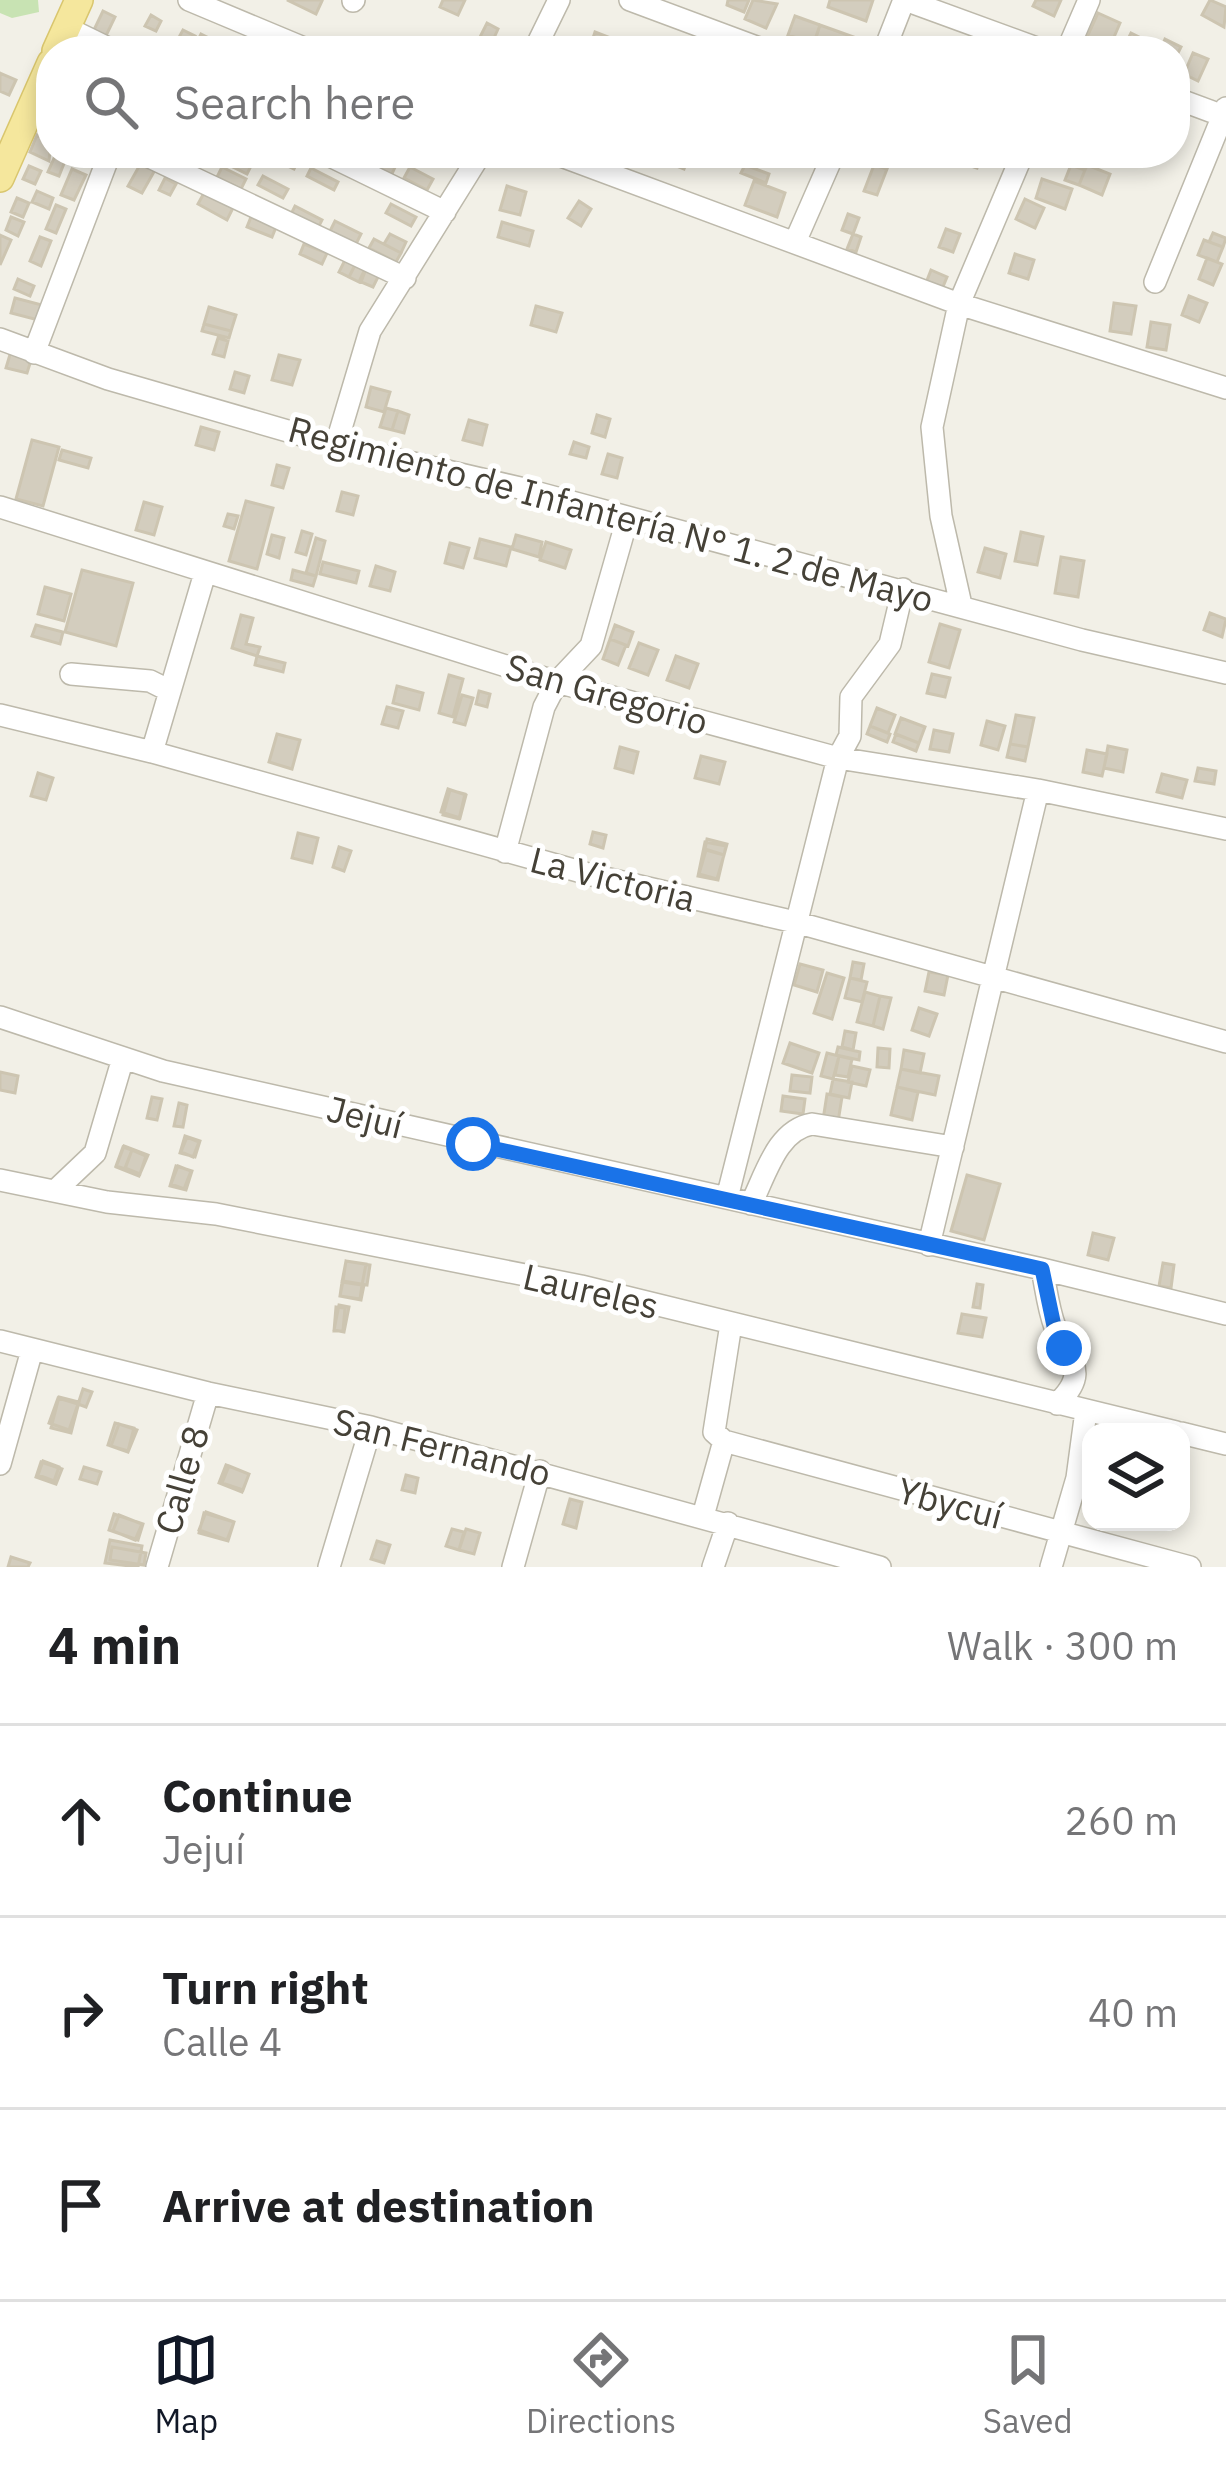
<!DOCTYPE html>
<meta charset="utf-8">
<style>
:root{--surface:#fff;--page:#f6f6f6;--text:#202124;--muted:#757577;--line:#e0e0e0;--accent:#111827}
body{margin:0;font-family:"IBM Plex Sans",sans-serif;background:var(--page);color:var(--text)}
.controls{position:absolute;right:36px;bottom:36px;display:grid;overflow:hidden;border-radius:24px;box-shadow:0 6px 18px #0003}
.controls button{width:108px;height:108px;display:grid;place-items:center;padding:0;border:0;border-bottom:3px solid var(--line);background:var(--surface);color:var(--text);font:60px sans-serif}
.stop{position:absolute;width:36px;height:36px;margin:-27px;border:9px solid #1a73e8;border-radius:50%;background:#fff}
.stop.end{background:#1a73e8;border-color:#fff;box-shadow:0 3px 12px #0008}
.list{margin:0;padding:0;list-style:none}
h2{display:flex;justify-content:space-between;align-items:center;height:156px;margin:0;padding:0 48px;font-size:51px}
h2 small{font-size:39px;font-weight:400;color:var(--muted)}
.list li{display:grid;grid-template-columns:78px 1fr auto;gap:36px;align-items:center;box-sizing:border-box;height:192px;padding:0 48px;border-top:3px solid var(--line)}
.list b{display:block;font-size:45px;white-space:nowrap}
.list p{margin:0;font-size:39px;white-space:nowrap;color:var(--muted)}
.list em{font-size:39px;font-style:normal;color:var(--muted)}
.icon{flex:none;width:66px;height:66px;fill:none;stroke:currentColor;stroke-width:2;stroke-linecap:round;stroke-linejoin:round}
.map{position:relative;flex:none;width:1226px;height:1567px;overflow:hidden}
.search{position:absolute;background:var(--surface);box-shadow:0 6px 18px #0003;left:36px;right:36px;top:36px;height:132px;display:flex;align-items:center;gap:30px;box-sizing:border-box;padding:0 42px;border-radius:48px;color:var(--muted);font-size:45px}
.sheet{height:732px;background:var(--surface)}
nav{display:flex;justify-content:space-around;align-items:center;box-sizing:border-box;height:168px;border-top:3px solid var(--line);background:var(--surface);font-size:33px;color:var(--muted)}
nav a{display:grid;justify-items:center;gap:6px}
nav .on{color:var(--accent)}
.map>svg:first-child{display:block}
.green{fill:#c8e3b3}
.building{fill:#d3cdbe;stroke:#cdc5b1;stroke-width:3}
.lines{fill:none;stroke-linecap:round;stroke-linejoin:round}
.minor-casing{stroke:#bdb9ab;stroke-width:24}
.major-casing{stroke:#d9c66e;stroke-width:30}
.minor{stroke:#fff;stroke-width:21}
.major{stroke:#f5e79d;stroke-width:27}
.route{stroke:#1a73e8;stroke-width:15}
.labels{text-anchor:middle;stroke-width:10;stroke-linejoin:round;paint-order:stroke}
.street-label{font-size:36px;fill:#454137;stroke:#fff}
</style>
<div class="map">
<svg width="1226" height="1567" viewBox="0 0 1226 1567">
<rect width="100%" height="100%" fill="#f2f0e7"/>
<path class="green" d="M0,0H38L39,12L12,18L0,13Z"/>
<path class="building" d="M287,0H320L322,1L316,14Z
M443,0H465L458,15L440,7Z
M728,0H749L744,12L727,5Z
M753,0L777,4L766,28L745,19Z
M830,0H873L866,21L828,7Z
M1036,0H1061L1054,16L1033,6Z
M1210,0L1226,7L1224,27L1202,15Z
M103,11L115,17L103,42L91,36Z
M1098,13L1120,23L1108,51L1083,46Z
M151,15L161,21L156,31L145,26Z
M795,16L820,25L814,44L788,35Z
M487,23L498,29L489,49L477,43Z
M820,25L859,39L855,51H811Z
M183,30L195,36L189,48L177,41Z
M595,32L616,40L611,51L590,47Z
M1131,33L1151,43L1147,51L1124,47Z
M201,34L217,42L212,50L197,42Z
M1165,39L1181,47L1175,59V51H1160Z
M140,40L160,51L135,50Z
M1193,53L1208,59L1198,81L1184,74Z
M0,73L16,80L9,95L0,91Z
M37,135L51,141L49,161L30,152Z
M273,153H287L299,159L294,169L271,158Z
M370,153L396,165L391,176L365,162Z
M673,153H690L684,169L669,163Z
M776,153H806L802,163Z
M965,153H982L977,168L962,163Z
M55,156L65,161L59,176L48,172Z
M237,159L251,166L247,174L233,167Z
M141,163L155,170L142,193L128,186Z
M745,165L769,174L766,183L741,173Z
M874,165L887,169L877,195L864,191Z
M1071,165L1085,170L1079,185L1065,180Z
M1087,165L1110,174L1102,195L1079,185Z
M29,166L41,171L35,184L23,179Z
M222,167L246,179L241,189L217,177Z
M410,167L433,179L427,190L404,178Z
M311,168L338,182L334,190L307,176Z
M72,169L86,175L74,200L61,195Z
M263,176L288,189L283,198L258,185Z
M165,178L176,184L170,195L159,190Z
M1042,179L1072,189L1065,209L1036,198Z
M754,181L785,193L777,217L745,205Z
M507,186L526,192L520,215L500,210Z
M37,191L53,198L49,209L32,202Z
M204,193L233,208L227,220L198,204Z
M17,198L29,203L23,217L11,212Z
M1025,199L1044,208L1035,228L1016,219Z
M579,201L591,209L581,226L568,218Z
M391,204L416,217L411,226L386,213Z
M56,205L66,209L56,233L46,229Z
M295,206L322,220L318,228L291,214Z
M848,214L859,218L853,234L842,230Z
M11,217L24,222L18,236L6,230Z
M251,217L276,227L272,237L247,227Z
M335,221L361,234L356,244L330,231Z
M502,222L533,231L529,246L498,237Z
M946,229L960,234L953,252L939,247Z
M1213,233L1226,238L1223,247L1209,242Z
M390,234L406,242L401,253L384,244Z
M853,234L861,237L856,252L847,249Z
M0,235L11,240L0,265Z
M40,237L51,241L41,266L30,261Z
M374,239L401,253L396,262L369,248Z
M1204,240L1223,247L1217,262L1198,255Z
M304,244L327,253L322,264L300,254Z
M1015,254L1034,260L1028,279L1009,273Z
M346,258L356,263L349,277L339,272Z
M1207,258L1222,264L1213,285L1199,279Z
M355,265L365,269L359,282L349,277Z
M366,269L379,275L373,287L361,282Z
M931,270L947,277L942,289L926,283Z
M18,279L34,286L30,296L14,289Z
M1189,296L1207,303L1199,322L1182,315Z
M15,298L42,305L38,320L11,313Z
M1114,303L1136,306L1131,334L1110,331Z
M536,306L562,313L556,332L531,325Z
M209,307L236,315L231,331L204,324Z
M1151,322L1170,325L1166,350L1147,347Z
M204,324L231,331L229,338L202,331Z
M218,338L228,341L224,357L213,354Z
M11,351L32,357L27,373L6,368Z
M279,355L300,360L292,385L272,380Z
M235,372L249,376L244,393L230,389Z
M371,387L390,392L384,412L366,407Z
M386,408L398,411L392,430L380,427Z
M398,411L409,415L404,433L392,430Z
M597,415L610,419L605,437L592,433Z
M469,420L487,425L482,445L463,440Z
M201,427L219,432L214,450L196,445Z
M32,440L59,447L43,506L16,499Z
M574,442L589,447L586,458L570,454Z
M62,450L91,458L88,468L59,460Z
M608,454L622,458L617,478L602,474Z
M277,465L289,468L283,488L272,485Z
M342,492L358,496L353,515L337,511Z
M246,501L273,508L257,569L229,561Z
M144,502L162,507L154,535L136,530Z
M228,514L238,516L234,529L224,526Z
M302,531L312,534L306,555L296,552Z
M1021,532L1043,537L1037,565L1015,561Z
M272,535L284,538L279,558L267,554Z
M516,535L542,542L539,557L512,549Z
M316,538L325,541L316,576L306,573Z
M480,539L511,547L506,566L475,558Z
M546,542L571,550L565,568L540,560Z
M450,543L469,548L463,568L445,563Z
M985,548L1006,554L1000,578L978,572Z
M1061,557L1084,561L1078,597L1055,593Z
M323,562L359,571L356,583L320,574Z
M376,566L395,572L390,591L370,586Z
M82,570L133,583L116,646L65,632Z
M293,570L316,576L313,586L291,580Z
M45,587L71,594L64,621L38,614Z
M1210,613L1226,619L1222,637L1204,630Z
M241,615L253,618L246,644L260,647L257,656L232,648Z
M940,624L960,630L949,668L929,662Z
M36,625L63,632L60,644L32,636Z
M615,625L633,632L628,646L610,639Z
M610,639L626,645L618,665L603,659Z
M639,643L658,650L648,675L629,668Z
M257,656L285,663L283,672L255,665Z
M676,656L698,664L689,688L667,680Z
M932,674L950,678L945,697L927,693Z
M449,675L463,679L453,717L439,713Z
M397,686L423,693L419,710L393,703Z
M479,691L490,694L487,707L476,704Z
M462,695L473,698L465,725L454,722Z
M387,707L403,711L398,728L382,724Z
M877,708L895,715L888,733L870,726Z
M1016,715L1034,718L1028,747L1010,744Z
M901,718L925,727L919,743L895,734Z
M987,721L1005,726L998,750L981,745Z
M870,726L890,734L887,742L867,734Z
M934,730L953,734L949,752L930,749Z
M277,734L300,740L292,769L269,762Z
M896,734L919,743L916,751L893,742Z
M1010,744L1028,747L1025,761L1007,757Z
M1108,746L1127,750L1123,772L1104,768Z
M620,747L638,752L633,773L615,768Z
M1087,750L1107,754L1102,776L1083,772Z
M701,756L725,762L719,784L695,778Z
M1198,768L1216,771L1214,784L1195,781Z
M38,773L53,778L46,800L31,796Z
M1162,774L1187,780L1182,798L1157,792Z
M448,789L466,795L460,818L441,812Z
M450,790L465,794L459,819L443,815Z
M593,832L606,835L603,848L590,844Z
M298,833L318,838L312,863L292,858Z
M707,839L727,844L724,855L705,849Z
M705,842L726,846L718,880L698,876Z
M339,847L351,851L344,871L333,867Z
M706,850L724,855L717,879L699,874Z
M853,962L864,964L861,980L850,978Z
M800,964L823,970L817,992L794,985Z
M929,972L948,975L944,995L925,991Z
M827,973L844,978L832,1019L814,1013Z
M850,978L867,982L862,1002L845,998Z
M865,992L880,996L873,1026L857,1022Z
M880,996L891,998L883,1029L873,1026Z
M919,1008L937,1014L929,1036L912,1030Z
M845,1031L856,1033L853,1050L842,1047Z
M790,1043L819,1053L812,1073L783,1063Z
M838,1047L860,1052L859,1060L836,1055Z
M878,1048L890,1049L889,1068L877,1067Z
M904,1050L924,1054L920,1073L901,1069Z
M827,1053L839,1056L833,1079L821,1076Z
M839,1056L852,1059L848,1077L835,1075Z
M852,1066L870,1070L866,1086L848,1082Z
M901,1069L939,1076L935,1095L897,1087Z
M0,1072L18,1076L15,1093L0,1090Z
M792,1075L812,1077L810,1093L790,1091Z
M833,1079L852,1082L849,1098L830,1094Z
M897,1087L918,1092L912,1120L891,1115Z
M827,1094L842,1097L838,1122L823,1120Z
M783,1096L805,1099L803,1114L781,1111Z
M152,1097L162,1099L157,1120L147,1118Z
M179,1103L187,1105L183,1127L174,1126Z
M185,1136L200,1141L195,1157L180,1153Z
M187,1137L199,1142L193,1157L181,1152Z
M124,1146L148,1155L139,1176L116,1167Z
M123,1147L132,1150L125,1169L116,1166Z
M132,1150L146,1156L140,1174L125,1168Z
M176,1166L192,1171L186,1190L170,1186Z
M178,1166L191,1171L184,1189L171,1184Z
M967,1175L1000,1184L984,1240L951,1231Z
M1093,1233L1114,1238L1108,1260L1088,1255Z
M346,1261L370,1265L367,1285L343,1281Z
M346,1261L366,1264L362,1285L342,1282Z
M1163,1263L1174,1265L1171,1288L1159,1286Z
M343,1281L364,1285L361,1300L340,1296Z
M342,1282L362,1285L360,1299L340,1296Z
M977,1284L983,1285L980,1308L973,1307Z
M339,1305L349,1307L344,1332L334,1330Z
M336,1307L345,1308L343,1331H334Z
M962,1314L986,1318L982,1337L958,1333Z
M83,1389L92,1392L86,1407L78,1404Z
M59,1397L79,1402L71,1433L51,1428Z
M58,1398L78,1404L69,1430L49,1423Z
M115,1423L134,1428L128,1451L108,1445Z
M119,1424L137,1430L128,1452L111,1446Z
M43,1461L59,1467L54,1481L38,1475Z
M41,1462L62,1469L56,1484L36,1477Z
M226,1465L249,1474L242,1492L219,1483Z
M229,1466L249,1474L243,1490L222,1483Z
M84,1467L101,1472L97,1484L80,1479Z
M406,1475L418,1478L415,1493L402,1490Z
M570,1499L582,1502L576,1528L563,1524Z
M206,1512L234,1522L227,1540L199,1530Z
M204,1513L234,1522L228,1541L199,1533Z
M114,1514L143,1524L138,1540L109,1530Z
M119,1515L142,1524L135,1540L113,1531Z
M452,1529L464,1532L459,1550L446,1546Z
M466,1529L480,1533L474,1554L459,1550Z
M110,1540L142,1546L138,1567L105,1563Z
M377,1541L390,1545L384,1563L371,1559Z
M112,1547L146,1553L144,1565L110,1560Z
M11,1557L30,1563L28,1567H8Z"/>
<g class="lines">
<defs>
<path id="minor" d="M189,0L311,51
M630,0L767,51
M905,0L1045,51
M353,1L354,0
M67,28L114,51
M534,51L559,0
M884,51L904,0
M1067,51L1089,0
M1175,98L1226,117
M141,153L405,278
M324,153L445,212
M553,153L959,304L1226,388
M795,242L834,153
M1155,282L1226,108
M0,339L108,379L336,445L520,488L1082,640L1226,673
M34,353L110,153
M336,445L370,331L481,153
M0,507L557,682L838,758L1038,790L1226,829
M961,605L941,516L932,427L959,304L1023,153
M71,674L150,681L170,691
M0,715L152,752L592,875L795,922L1226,1042
M152,752L205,573
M505,852L544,707L557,682L591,646L627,520
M0,1017L163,1071L1042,1269L1226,1314
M0,1180L107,1202L216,1214L581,1286L1176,1432
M56,1190L95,1153L123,1058
M727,1198L838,758L850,736L851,697L890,644L903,589
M751,1204C766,1174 777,1130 812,1124L953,1147
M929,1245L1038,790
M1042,1269C1046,1288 1048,1308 1055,1327C1067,1361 1092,1370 1057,1404
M731,1324L714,1432L724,1441L1190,1567
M0,1341L208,1393L371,1427L880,1567
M1181,1433L1226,1444
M0,1464L32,1350
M703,1516L724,1441
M157,1567L208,1393
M329,1567L371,1427
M513,1567L540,1471
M713,1567L728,1523
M1051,1567L1077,1478L1086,1411"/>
<path id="major" d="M56,51L79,0
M0,178L51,63"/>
</defs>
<use href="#minor" class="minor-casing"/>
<use href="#major" class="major-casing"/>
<use href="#minor" class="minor"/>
<use href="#major" class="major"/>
</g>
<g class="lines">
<path class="route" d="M473,1144L1042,1269L1054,1326L1064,1348"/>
</g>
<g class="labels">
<g class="street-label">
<text transform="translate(611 514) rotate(15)" y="13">Regimiento de Infantería N° 1. 2 de Mayo</text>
<text transform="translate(607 694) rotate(16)" y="13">San Gregorio</text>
<text transform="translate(613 879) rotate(14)" y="13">La Victoria</text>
<text transform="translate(365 1117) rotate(14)" y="13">Jejuí</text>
<text transform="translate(591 1291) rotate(13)" y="13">Laureles</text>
<text transform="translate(442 1447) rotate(14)" y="13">San Fernando</text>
<text transform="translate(182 1480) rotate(-74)" y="13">Calle 8</text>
<text transform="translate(950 1503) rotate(15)" y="13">Ybycuí</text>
</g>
</g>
</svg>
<div class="controls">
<button><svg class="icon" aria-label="layers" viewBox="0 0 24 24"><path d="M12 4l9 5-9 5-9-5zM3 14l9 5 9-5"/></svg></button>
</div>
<div class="stop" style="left:473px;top:1144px"></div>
<div class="stop end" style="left:1064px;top:1348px"></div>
<div class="search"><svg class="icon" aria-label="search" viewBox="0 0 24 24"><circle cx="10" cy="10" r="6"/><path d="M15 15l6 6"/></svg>Search here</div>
</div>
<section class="sheet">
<h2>4 min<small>Walk · 300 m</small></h2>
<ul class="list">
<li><svg class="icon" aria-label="ahead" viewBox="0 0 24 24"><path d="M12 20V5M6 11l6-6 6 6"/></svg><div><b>Continue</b><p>Jejuí</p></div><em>260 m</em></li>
<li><svg class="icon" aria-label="right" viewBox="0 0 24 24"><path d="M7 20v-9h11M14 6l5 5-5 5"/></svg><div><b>Turn right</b><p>Calle 4</p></div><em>40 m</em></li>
<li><svg class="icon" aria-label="arrive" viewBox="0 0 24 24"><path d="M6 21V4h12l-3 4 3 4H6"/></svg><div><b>Arrive at destination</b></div></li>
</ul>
</section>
<nav>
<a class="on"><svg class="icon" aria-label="map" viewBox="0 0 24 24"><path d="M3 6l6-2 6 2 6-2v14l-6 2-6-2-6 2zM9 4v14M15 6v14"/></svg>Map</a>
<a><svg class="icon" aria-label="directions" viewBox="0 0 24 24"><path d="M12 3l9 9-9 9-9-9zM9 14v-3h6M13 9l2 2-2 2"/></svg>Directions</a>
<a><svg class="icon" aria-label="saved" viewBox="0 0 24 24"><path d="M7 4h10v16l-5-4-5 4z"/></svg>Saved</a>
</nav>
